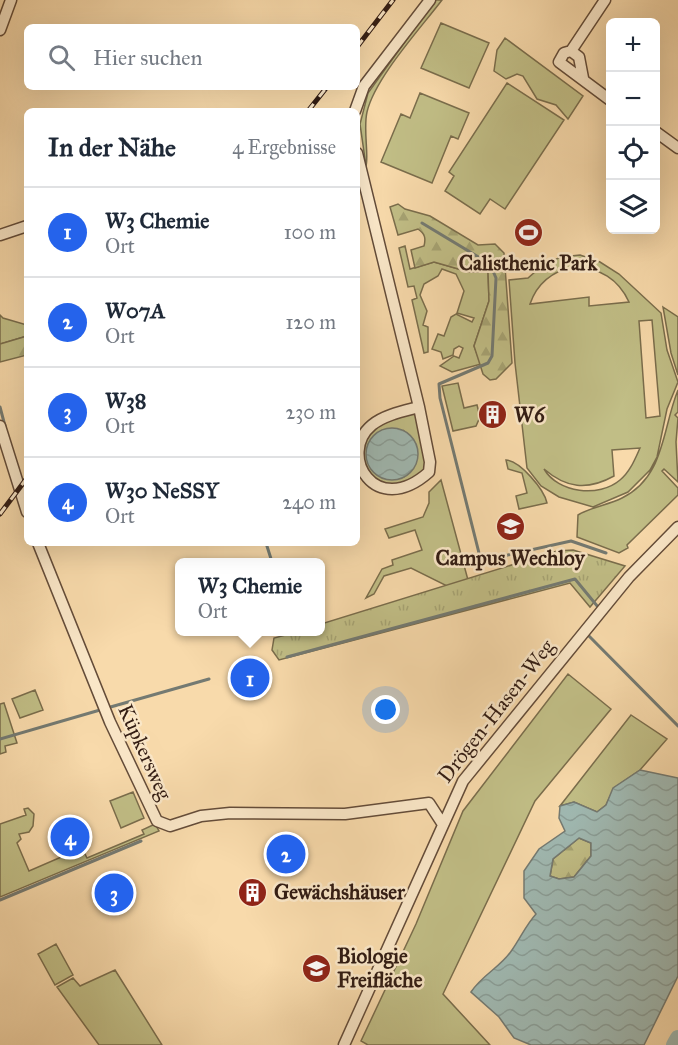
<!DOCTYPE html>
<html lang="de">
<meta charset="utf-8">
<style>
:root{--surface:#fff;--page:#f2f2f3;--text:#1f2937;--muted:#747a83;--line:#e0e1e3;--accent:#2563eb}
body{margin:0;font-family:"IM FELL Great Primer",serif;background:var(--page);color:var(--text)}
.controls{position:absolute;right:18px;top:18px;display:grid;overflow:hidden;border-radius:9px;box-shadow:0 6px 24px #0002}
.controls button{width:54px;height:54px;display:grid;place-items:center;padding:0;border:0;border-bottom:2px solid var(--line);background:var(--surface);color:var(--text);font:30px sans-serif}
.you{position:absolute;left:386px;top:710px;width:21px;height:21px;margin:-15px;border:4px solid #fff;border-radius:50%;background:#1a73e8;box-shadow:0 0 0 9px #1a73e833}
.badge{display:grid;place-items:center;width:39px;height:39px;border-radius:50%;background:var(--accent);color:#fff;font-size:20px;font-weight:700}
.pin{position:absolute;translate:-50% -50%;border:3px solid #fff;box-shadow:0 2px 6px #0006}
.popup{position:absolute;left:175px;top:558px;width:150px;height:78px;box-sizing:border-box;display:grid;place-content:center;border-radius:9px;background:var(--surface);filter:drop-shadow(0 2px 4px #0005);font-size:20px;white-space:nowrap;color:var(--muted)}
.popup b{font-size:22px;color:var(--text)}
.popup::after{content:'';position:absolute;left:50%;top:100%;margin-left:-12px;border:12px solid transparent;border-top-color:var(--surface)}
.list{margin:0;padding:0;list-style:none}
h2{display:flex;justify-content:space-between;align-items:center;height:78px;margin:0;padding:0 24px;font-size:26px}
h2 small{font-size:20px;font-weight:400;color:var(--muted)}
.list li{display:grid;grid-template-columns:39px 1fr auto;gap:18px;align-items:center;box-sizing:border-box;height:90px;padding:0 24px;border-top:2px solid var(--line)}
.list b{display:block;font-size:22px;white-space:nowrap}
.list p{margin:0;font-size:20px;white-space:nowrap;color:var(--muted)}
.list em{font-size:20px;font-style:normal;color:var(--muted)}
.icon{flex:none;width:33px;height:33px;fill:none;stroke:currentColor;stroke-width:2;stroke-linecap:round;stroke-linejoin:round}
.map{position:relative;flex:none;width:678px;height:1045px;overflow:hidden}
.search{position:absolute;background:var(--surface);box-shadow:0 6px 24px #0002;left:24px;top:24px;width:336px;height:66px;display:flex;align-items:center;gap:15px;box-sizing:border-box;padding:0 21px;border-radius:9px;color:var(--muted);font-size:22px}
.panel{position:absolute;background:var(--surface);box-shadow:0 6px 24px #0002;left:24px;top:108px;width:336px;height:438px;border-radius:9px}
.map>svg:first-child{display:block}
.grass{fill:#c1be86;stroke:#7a6d4c;stroke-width:1.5;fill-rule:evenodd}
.forest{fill:url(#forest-firs);stroke:#7a6d4c;stroke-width:1.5}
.park{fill:url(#park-tufts);stroke:#7a6d4c;stroke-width:1.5}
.water{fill:url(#water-waves);stroke:#747a72;stroke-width:1.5;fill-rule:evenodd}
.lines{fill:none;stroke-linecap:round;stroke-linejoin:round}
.stream{stroke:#747a72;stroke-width:3}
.river{stroke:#a0b9b2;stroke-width:16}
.minor-casing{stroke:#644c39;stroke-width:13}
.minor{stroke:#fae7c8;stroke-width:10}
.rail-casing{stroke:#321c13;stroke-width:5}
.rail{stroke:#fae7c8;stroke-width:3;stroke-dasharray:9;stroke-linecap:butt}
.labels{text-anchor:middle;stroke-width:5;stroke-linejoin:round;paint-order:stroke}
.poi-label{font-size:21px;font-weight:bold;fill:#321c13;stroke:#fae7c8;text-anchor:start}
.street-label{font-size:21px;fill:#321c13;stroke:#fae7c8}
</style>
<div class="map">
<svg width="678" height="1045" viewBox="0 0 678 1045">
<defs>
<pattern id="forest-firs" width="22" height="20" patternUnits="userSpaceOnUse" patternTransform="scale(1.5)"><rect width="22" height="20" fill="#c1be86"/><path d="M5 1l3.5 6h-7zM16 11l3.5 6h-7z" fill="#a6a373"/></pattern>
<pattern id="park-tufts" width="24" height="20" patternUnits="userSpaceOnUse" patternTransform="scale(1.5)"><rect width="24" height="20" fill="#c1be86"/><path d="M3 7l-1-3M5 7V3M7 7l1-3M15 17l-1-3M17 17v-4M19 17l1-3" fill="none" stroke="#a6a373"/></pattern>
<pattern id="water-waves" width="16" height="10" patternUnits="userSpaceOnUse" patternTransform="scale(1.5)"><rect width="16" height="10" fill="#a0b9b2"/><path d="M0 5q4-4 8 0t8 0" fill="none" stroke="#8a9e98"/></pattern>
</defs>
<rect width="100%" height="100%" fill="#f8daab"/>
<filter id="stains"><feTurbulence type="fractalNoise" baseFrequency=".00333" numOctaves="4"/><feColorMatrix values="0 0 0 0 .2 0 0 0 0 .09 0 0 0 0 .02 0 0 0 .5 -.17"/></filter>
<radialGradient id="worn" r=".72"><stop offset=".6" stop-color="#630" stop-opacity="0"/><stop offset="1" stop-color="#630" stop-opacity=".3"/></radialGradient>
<path class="grass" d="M435,0H442C420,29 375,78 367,112C363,129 369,155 366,166L360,124L368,93Z
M441,23L489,43L469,88L421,68Z
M505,38L583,96L568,119L556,105L537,99L523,76L517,74L506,79L494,71L497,50Z
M507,83L564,120L505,209L490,199L480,214L445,191L454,176L449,172Z
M420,93L469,113L458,139L451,136L432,183L381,162L401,114L410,118Z
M405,246L410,269L434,262L469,272H488L489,301L474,346L481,364L452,372L440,366L454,356L459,358L463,348L459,346L454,349L453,355L443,359L441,352L432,349L438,334L444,336L451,317L456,314L472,322L474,318L457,313L464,291L456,274L442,269L438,276L424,284L420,295L427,311L423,325L428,327V352L424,353L412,300L417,298L414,286L408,287L399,248Z
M580,255L600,262L619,274L661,313L667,350L678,382L667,409L657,457L650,470L628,492L593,507L559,497L541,486L527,468L515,363L509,280L528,278L543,265L561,257ZM575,266C600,269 618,278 629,302L589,306V297L530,304C537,283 553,271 575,266ZM652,320L660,416L646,418L639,321ZM640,448C635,459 630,472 620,480C599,498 558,493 544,469C566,488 587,491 614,476L612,450Z
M663,307L678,317V375L671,353Z
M0,315L3,318L27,325V336L0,344Z
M458,383L464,408L477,405L480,417L476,426L453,431L442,386Z
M678,390V412L675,415L678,418L676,442L678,482L664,469L662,471L678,488V495L627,545L628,548L619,553L577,537L578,515C591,507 608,505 622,498C665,477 662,429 678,390Z
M419,407L429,472L393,490L365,476L362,438L371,425ZM404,431L414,441L416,462L405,476Z
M506,460C520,461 544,489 547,503L519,509L516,496L527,493L522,473L508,469Z
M441,480L468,580L447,586L411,568L384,576L374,594L366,598L382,569L393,565L392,560L422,550L415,530L389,538L385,529L423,517L429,503V492Z
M568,674L611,709L535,801L443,994L490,1045H368L361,1041L416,924L463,811Z
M35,690L43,710L20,718L12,699Z
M4,703L17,743L5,746L6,752L0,754V704Z
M631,715L667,739L640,770L614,788L606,805L597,812L574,802L560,806Z
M133,792L144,818L121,828L110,801Z
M28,808L34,814L33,826L29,832L19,834L21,839L17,843L29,871L82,848L87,858L144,834L142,830L155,824L159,831L0,897V824L26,815L24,809Z
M56,944L73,975L55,985L38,954Z
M115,970L162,1045H99L57,987L73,978L80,986Z"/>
<path class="forest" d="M398,204L405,209L430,216L478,245L495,244L504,253L512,363L496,379L490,380L483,374L474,346L489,301L488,272H469L434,262L415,268L411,250L424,246C426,238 425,234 418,229L398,235L390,207Z
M27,336V355L0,362V344Z
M579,838L591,843V856L574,877L559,879L550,876L553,859Z"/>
<path class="park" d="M573,550L625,566L590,607L570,583L279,660L272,650L274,638L297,632H320L321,624L557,551Z"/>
<path class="water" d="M366 454a26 26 0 1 1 52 0a26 26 0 1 1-52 0Z
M640,770L678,778V976L644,1045H531L514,1038L499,1017L471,992C483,974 501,967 512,950C521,937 526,925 536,914L524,898V871L539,849L565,831L559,818L560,806L574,802L597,812L606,805L613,788ZM579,838L591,843V856L574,877L559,879L550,876L553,859Z"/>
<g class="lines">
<path class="stream" d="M422,223L490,264L496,278L492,356L488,363L439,384L440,398L481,561L571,541L606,553
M0,407L5,426
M266,543L272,562
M587,634L678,726
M287,657L575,579L598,607
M107,708L209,679
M0,739L100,710
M0,900L141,841"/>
<path class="river" d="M674,1045L678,1038"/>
<defs>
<path id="minor" d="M0,30L11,0
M571,51L605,0
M583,78L579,57L571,51L564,53L559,62L610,100
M355,111L364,86L430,0
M656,132L678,148
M357,153L419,407L430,462L429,472C375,520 337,454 372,425C384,415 404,411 419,407
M0,235L27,226
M0,426L27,512
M38,543L110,722L157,821L170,826L201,816L230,813L345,814L429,803L442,823
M344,1045L463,781L629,577L678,527"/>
</defs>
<use href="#minor" class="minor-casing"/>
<use href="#minor" class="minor"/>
<defs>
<path id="rail" d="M357,47L393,0
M308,111L327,87
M0,514L27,478"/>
</defs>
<use href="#rail" class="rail-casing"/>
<use href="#rail" class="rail"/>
</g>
<defs>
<symbol id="stadium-disc" viewBox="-11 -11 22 22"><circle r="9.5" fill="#8f2418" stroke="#fae7c8"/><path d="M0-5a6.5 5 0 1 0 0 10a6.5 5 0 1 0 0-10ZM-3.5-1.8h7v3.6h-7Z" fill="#fff"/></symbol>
<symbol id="building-disc" viewBox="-11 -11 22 22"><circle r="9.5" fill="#8f2418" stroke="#fae7c8"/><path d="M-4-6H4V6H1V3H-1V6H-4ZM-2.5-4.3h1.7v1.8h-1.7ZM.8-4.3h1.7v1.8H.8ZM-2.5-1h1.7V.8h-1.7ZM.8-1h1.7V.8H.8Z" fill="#fff"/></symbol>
<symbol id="university-disc" viewBox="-11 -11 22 22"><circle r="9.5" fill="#8f2418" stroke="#fae7c8"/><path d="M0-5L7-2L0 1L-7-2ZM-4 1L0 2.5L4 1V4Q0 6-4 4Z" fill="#fff"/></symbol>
</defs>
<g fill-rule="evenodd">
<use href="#stadium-disc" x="512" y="216" width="33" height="33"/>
<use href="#building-disc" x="476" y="398" width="33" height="33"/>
<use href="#university-disc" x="494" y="510" width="33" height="33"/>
<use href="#building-disc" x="236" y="876" width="33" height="33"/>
<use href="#university-disc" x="300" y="952" width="33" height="33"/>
</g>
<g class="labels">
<g class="poi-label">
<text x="528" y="270" text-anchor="middle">Calisthenic Park</text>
<text x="514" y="422">W6</text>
<text x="510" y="565" text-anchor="middle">Campus Wechloy</text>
<text x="274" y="899">Gewächshäuser</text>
<text x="337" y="963">Biologie<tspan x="337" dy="24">Freifläche</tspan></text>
</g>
<g class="street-label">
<text transform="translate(496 711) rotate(-52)" y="7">Drögen-Hasen-Weg</text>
<text transform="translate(145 752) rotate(66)" y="7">Küpkersweg</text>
</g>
</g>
<rect width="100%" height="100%" filter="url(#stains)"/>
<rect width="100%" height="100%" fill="url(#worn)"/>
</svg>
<div class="controls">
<button>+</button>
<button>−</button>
<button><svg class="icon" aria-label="locate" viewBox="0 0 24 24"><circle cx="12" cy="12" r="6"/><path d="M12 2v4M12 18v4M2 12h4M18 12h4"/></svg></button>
<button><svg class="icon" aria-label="layers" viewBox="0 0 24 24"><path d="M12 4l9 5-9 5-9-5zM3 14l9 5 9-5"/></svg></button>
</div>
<div class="you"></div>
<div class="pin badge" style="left:250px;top:678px">1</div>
<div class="popup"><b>W3 Chemie</b>Ort</div>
<div class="pin badge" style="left:286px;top:854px">2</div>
<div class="pin badge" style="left:114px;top:893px">3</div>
<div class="pin badge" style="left:70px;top:837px">4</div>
<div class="search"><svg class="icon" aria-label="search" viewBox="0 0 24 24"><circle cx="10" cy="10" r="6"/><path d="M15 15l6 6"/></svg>Hier suchen</div>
<section class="panel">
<h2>In der Nähe<small>4 Ergebnisse</small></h2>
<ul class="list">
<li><span class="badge">1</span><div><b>W3 Chemie</b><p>Ort</p></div><em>100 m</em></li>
<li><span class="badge">2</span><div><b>W07A</b><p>Ort</p></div><em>120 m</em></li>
<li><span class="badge">3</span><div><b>W38</b><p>Ort</p></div><em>230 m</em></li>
<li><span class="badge">4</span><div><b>W30 NeSSY</b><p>Ort</p></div><em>240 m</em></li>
</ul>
</section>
</div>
